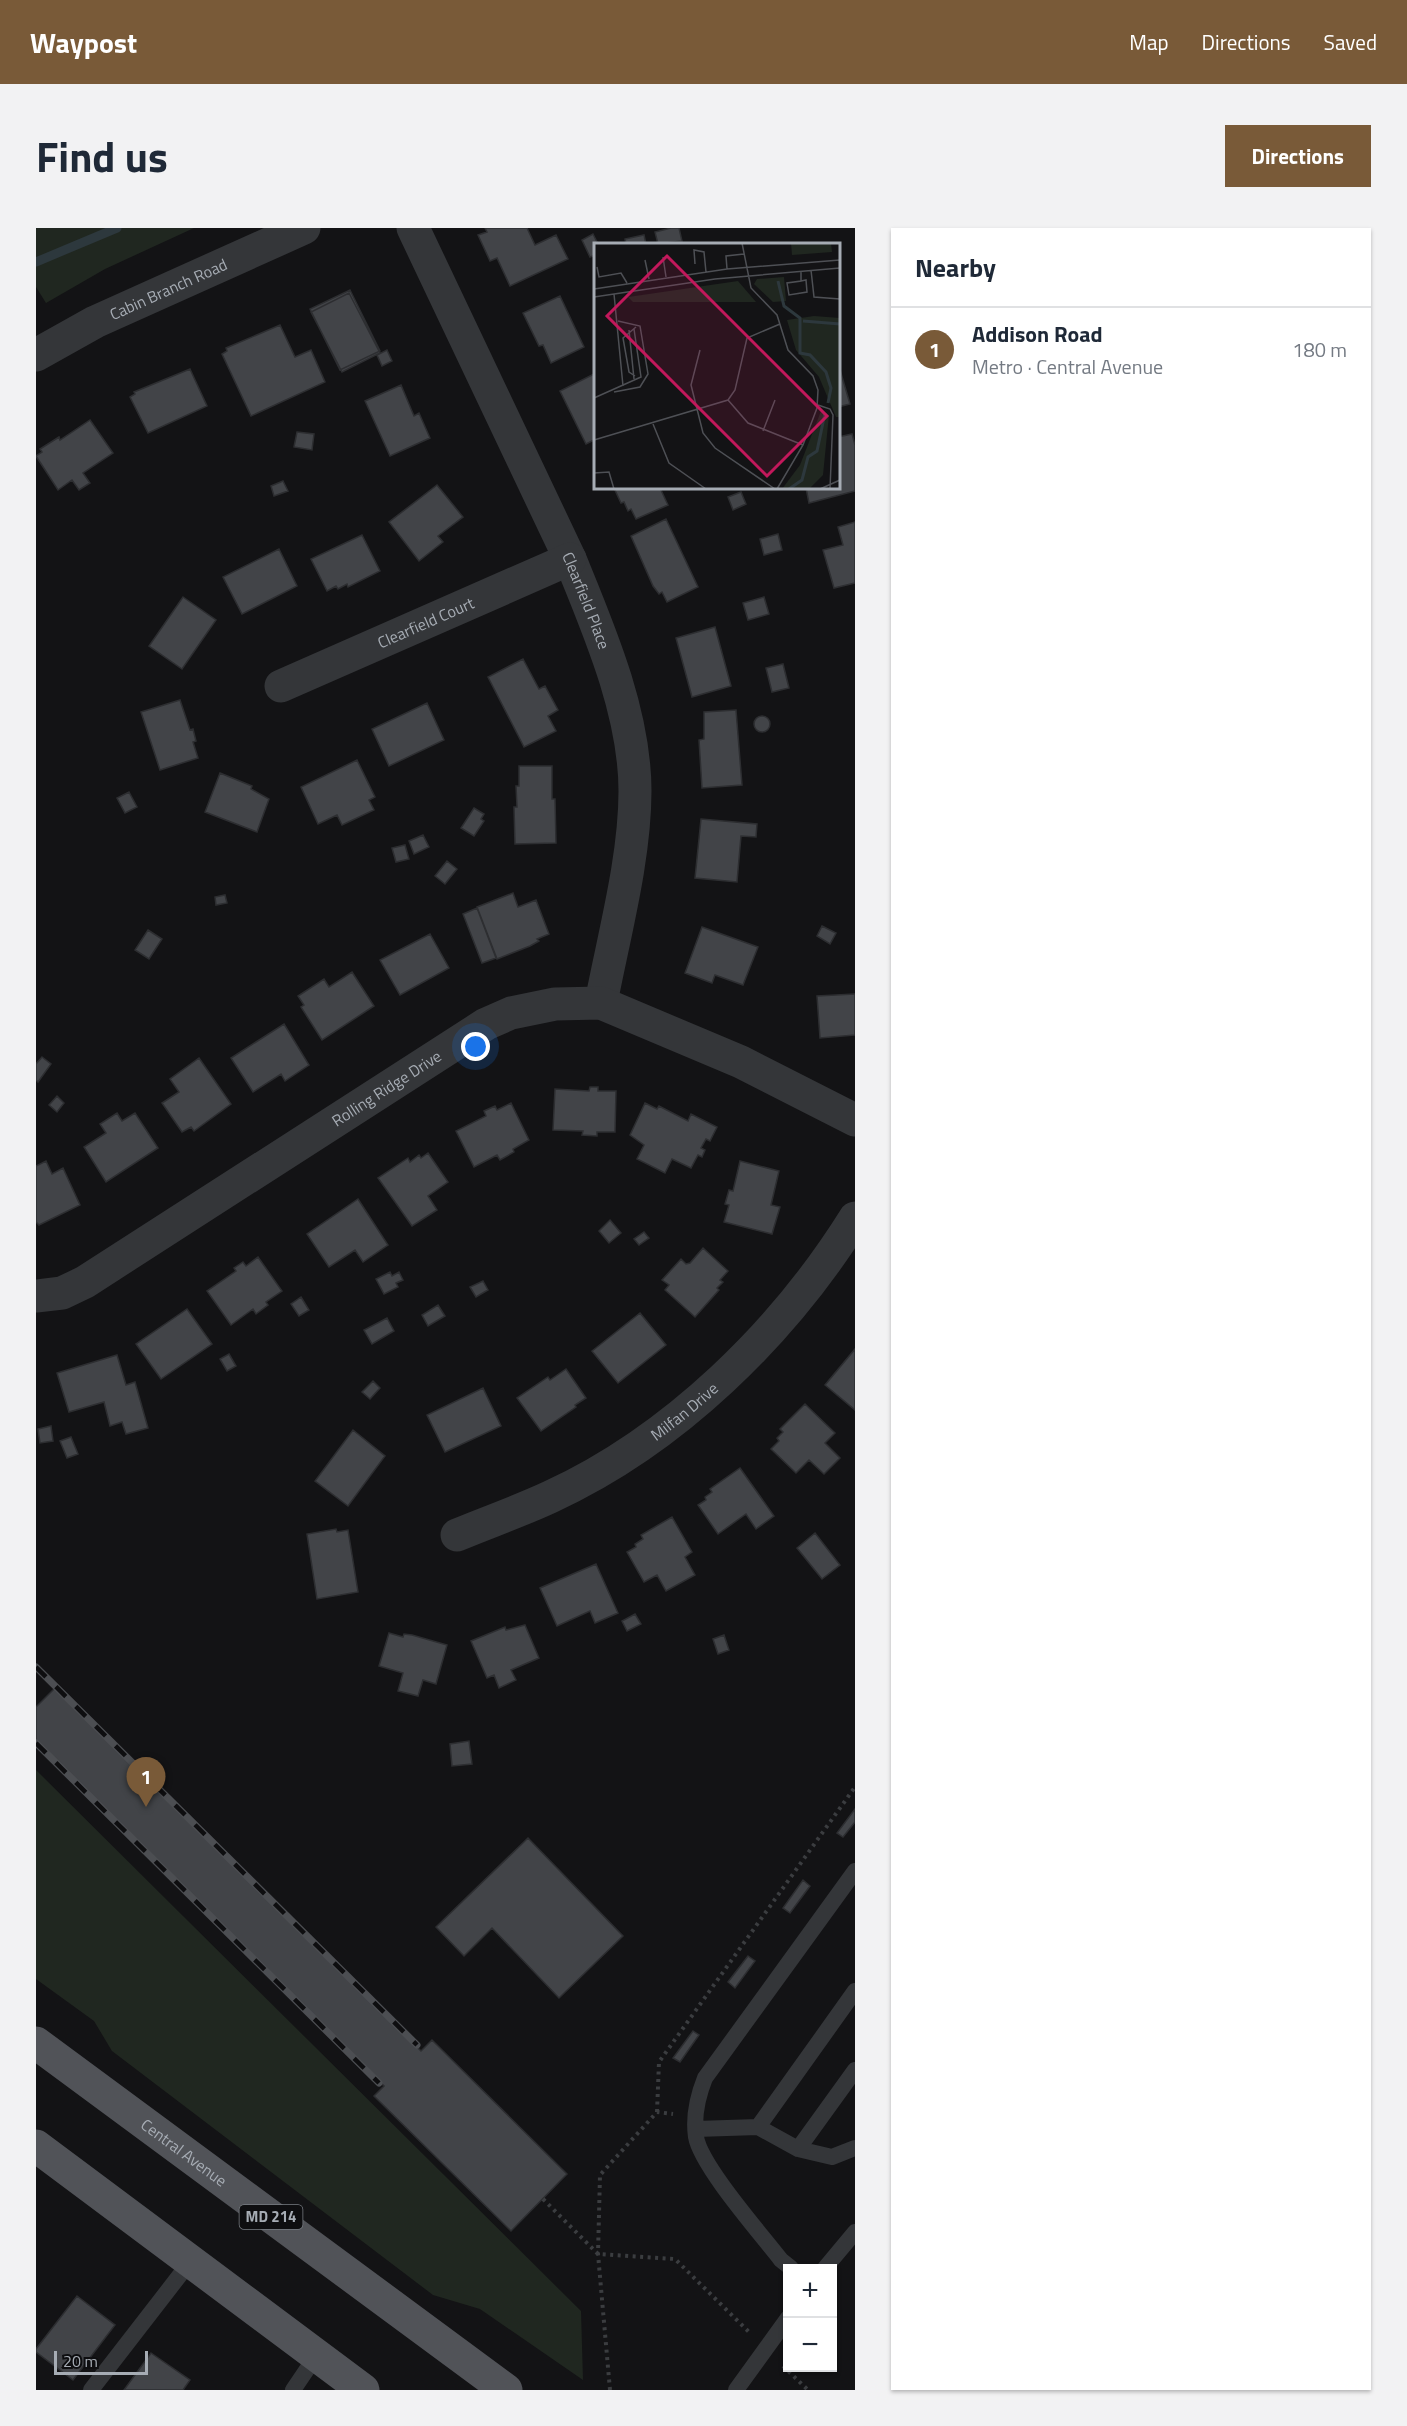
<!DOCTYPE html>
<meta charset="utf-8">
<style>
:root{--surface:#fff;--page:#f2f2f3;--text:#1f2937;--muted:#747a83;--line:#e0e1e3;--accent:#795a38}
body{margin:0;font-family:"Titillium Web",sans-serif;background:var(--page);color:var(--text)}
.controls{position:absolute;right:18px;bottom:18px;display:grid;overflow:hidden;border-radius:0px;box-shadow:0 2px 4px #0004}
.controls button{width:54px;height:54px;display:grid;place-items:center;padding:0;border:0;border-bottom:2px solid var(--line);background:var(--surface);color:var(--text);font:30px sans-serif}
.scale{position:absolute;left:18px;bottom:15px;width:94px;box-sizing:border-box;padding-left:6px;border:3px solid #a6acb4;border-top:0;font-size:16px;line-height:21px;white-space:nowrap;color:#a6acb4;-webkit-text-stroke:4px #0e0e10;paint-order:stroke}
.you{position:absolute;left:440px;top:819px;width:21px;height:21px;margin:-15px;border:4px solid #fff;border-radius:50%;background:#1a73e8;box-shadow:0 0 0 9px #1a73e833}
.badge{display:grid;place-items:center;width:39px;height:39px;border-radius:50%;background:var(--accent);color:#fff;font-size:20px;font-weight:700}
.pin{position:absolute;translate:-50% -50px;filter:drop-shadow(0 2px 3px #0008)}
.pin::after{content:'';position:absolute;top:32px;width:21px;height:18px;background:inherit;clip-path:polygon(0 0,100% 0,50% 100%)}
.list{margin:0;padding:0;list-style:none}
h2{display:flex;justify-content:space-between;align-items:center;height:78px;margin:0;padding:0 24px;font-size:26px}
h2 small{font-size:20px;font-weight:400;color:var(--muted)}
.list li{display:grid;grid-template-columns:39px 1fr auto;gap:18px;align-items:center;box-sizing:border-box;height:84px;padding:0 24px;border-top:2px solid var(--line)}
.list b{display:block;font-size:22px;white-space:nowrap}
.list p{margin:0;font-size:20px;white-space:nowrap;color:var(--muted)}
.list em{font-size:20px;font-style:normal;color:var(--muted)}
.map{position:relative;flex:none;width:819px;height:2162px;overflow:hidden;border-radius:0px}
header{display:flex;align-items:center;gap:36px;box-sizing:border-box;height:84px;padding:0 30px;background:var(--accent);color:#fff}
header strong{font-size:28px}
nav{display:flex;gap:33px;margin-inline-start:auto;font-size:21px}
.intro{display:flex;align-items:center;justify-content:space-between;box-sizing:border-box;height:144px;padding:0 36px}
h1{margin:0;font-size:42px}
.button{padding:15px 27px;border-radius:0px;background:var(--accent);color:#fff;font-size:21px;font-weight:700}
main{display:flex;gap:36px;padding:0 36px}
aside{flex:1;background:var(--surface);border-radius:0px;box-shadow:0 2px 4px #0004}
.map>svg:first-child{display:block}
.green{fill:#202720}
.lines{fill:none;stroke-linecap:round;stroke-linejoin:round}
.stream{stroke:#2d383d;stroke-width:9}
.building{fill:#424448;stroke:#2d2e31;stroke-width:1.5}
.path{stroke:#3b3d40;stroke-width:4;stroke-dasharray:3 4.5;stroke-linecap:butt}
.lane{stroke:#343639;stroke-width:16}
.street{stroke:#343639;stroke-width:33}
.primary{stroke:#515358;stroke-width:33}
.rail-casing{stroke:#4c4e52;stroke-width:7}
.rail{stroke:#0e0e10;stroke-width:4.5;stroke-dasharray:14;stroke-linecap:butt}
.labels{text-anchor:middle;stroke-width:4.5;stroke-linejoin:round;paint-order:stroke}
.shield{fill:#0e0e10;stroke:#787d83;stroke-width:1.5}
.shield-label{font-size:15px;font-weight:bold;fill:#a6acb4}
.street-label{font-size:16px;fill:#a6acb4;stroke:#0e0e10}
.inset-river{fill:none;stroke:#2d383d;stroke-width:3}
.inset-road{fill:none;stroke:#4e5055;stroke-width:1.5}
.view{fill:#c2185b;fill-opacity:0.15;stroke:#c2185b;stroke-width:3}
.inset-edge{fill:none;stroke:#a6acb4;stroke-width:3}
</style>
<header>
<strong>Waypost</strong>
<nav><a>Map</a><a>Directions</a><a>Saved</a></nav>
</header>
<div class="intro"><h1>Find us</h1><a class="button">Directions</a></div>
<main>
<div class="map">
<svg width="819" height="2162" viewBox="0 0 819 2162">
<rect width="100%" height="100%" fill="#131315"/>
<path class="green" d="M0,0H158L69,41L10,75L0,59Z
M0,1542L545,2083L547,2152L444,2081L397,2067L76,1823L58,1793L0,1751Z"/>
<g class="lines">
<path class="stream" d="M0,34L81,0"/>
</g>
<path class="building" d="M449,0H491L499,17L520,7L532,31L474,58L461,30L454,33L442,7L451,4Z
M635,0H643L646,13L622,16L619,4Z
M557,6L562,16H560V27L554,29L546,12Z
M608,7L610,16H590L589,11Z
M314,62L344,123L304,142L274,81Z
M313,65L344,125L306,144L275,84Z
M524,68L548,119L515,135L507,117L503,118L487,85Z
M244,97L259,129L275,122L289,154L215,188L186,126L191,123L190,120Z
M351,122L356,133L346,138L341,127Z
M802,135L814,176L802,179Z
M154,141L171,178L112,205L94,169L99,166L98,164Z
M560,145V211L550,216L524,163Z
M365,157L378,188L383,185L394,210L354,228L329,173Z
M54,192L77,225L47,245L54,255L43,262L36,252L22,262L0,228L6,224L4,221L23,209L24,212Z
M261,204L278,206L276,222L258,219Z
M816,206L819,217V263L773,275L770,260H802V209Z
M247,253L252,263L238,268L235,258Z
M401,257L427,289L402,308L407,314L383,333L353,294Z
M578,260H624L632,277L600,291L595,281L592,283L588,274L585,275Z
M705,264L710,276L697,282L692,269Z
M630,291L662,359L631,374L626,364L623,366L617,358L595,308Z
M819,294V355L798,360L787,322L807,317L802,299Z
M742,306L746,322L728,327L724,311Z
M326,307L344,343L312,359L311,356L302,361L300,358L291,363L275,331Z
M243,321L261,358L206,386L187,349Z
M147,369L180,392L146,441L113,418Z
M728,369L733,386L712,392L707,375Z
M679,399L695,458L656,469L640,410Z
M487,431L503,461L509,458L522,482L512,488L520,503L488,519L452,449Z
M747,436L753,460L736,464L730,440Z
M144,472L154,502L157,501L160,513L157,514L162,530L124,542L105,484Z
M391,475L408,512L353,538L336,501Z
M700,482L706,557L666,560L663,512L668,511V484Z
M718 496a8 8 0 1 1 16 0a8 8 0 1 1-16 0Z
M321,532L339,569L333,572L338,582L306,597L301,587L282,596L265,559Z
M483,538H516V571H519L520,615L479,616L478,579H481L480,558H483Z
M184,545L216,558L215,561L233,571L221,604L169,584Z
M93,564L101,579L89,585L81,570Z
M438,580L448,586L445,591L448,593L438,608L425,600Z
M665,591L721,596L720,609L705,608L701,654L659,650Z
M387,607L393,619L378,626L373,613Z
M369,617L373,631L360,634L356,620Z
M411,633L421,641L409,656L399,648Z
M477,665L482,679L500,672L513,706L501,711L503,713L494,718L461,731L441,679Z
M189,667L191,675L180,677L179,669Z
M441,680L460,730L446,735L427,686Z
M786,698L800,705L794,716L781,708Z
M666,699L722,719L707,757L679,747L676,755L649,745Z
M112,702L126,711L113,731L99,722Z
M394,706L413,740L364,767L344,732Z
M316,744L338,778L286,812L265,779L268,777L262,768L288,751L293,759Z
M819,766V807L784,810L781,768Z
M248,796L273,837L249,853L245,846L217,864L195,830Z
M6,829L15,836L2,854L0,852V836Z
M163,830L195,876L158,903L155,899L146,904L126,875L143,864L134,851Z
M554,859H562V863H580L579,904H561V908L546,907L547,903L517,902L519,861L553,863Z
M21,868L28,875L21,884L13,877Z
M475,875L493,912L477,921L478,924L464,932L461,927L438,939L420,903L450,888L448,883L459,878L461,882Z
M609,875L621,881L623,878L652,893L655,886L681,899L674,913L670,911L665,920L669,922L666,929L662,927L655,940L636,931L629,945L601,931L608,917L594,907Z
M81,885L86,893L99,885L122,920L70,954L48,919L70,905L64,896Z
M392,925L412,954L392,968L401,982L376,998L342,950L372,930L374,934L383,927L385,930Z
M10,933L16,946L27,940L44,977L3,997L0,994V938Z
M704,933L743,943L735,977L744,979L736,1006L688,994L693,977L689,976L693,962L697,963Z
M322,971L352,1017L327,1034L319,1022L293,1039L271,1006Z
M574,992L585,1005L573,1015L563,1003Z
M608,1004L613,1010L603,1017L598,1011Z
M667,1020L692,1043L684,1052L687,1054L681,1060L683,1062L659,1089L629,1062L633,1057L626,1052L645,1031L650,1036L654,1035Z
M222,1029L246,1063L230,1074L232,1077L220,1086L217,1081L195,1097L171,1063L200,1043L198,1040L207,1034L210,1038Z
M354,1044L356,1048L363,1044L367,1052L360,1055L362,1059L348,1066L340,1051Z
M447,1053L452,1062L440,1069L434,1059Z
M265,1069L273,1082L263,1088L255,1076Z
M402,1077L409,1088L392,1098L386,1087Z
M151,1081L176,1116L125,1151L100,1116Z
M604,1085L630,1117L582,1155L556,1123Z
M351,1090L358,1103L336,1116L328,1102Z
M819,1121V1182L789,1157Z
M193,1126L200,1138L191,1143L184,1131Z
M81,1127L90,1157L99,1154L112,1200L90,1206L86,1194L74,1198L68,1174L33,1184L21,1145Z
M530,1141L550,1170L539,1177L540,1179L505,1203L481,1170L512,1149L514,1152Z
M337,1153L344,1160L334,1171L326,1164Z
M447,1160L465,1198L409,1224L391,1187Z
M769,1176L799,1205L789,1215L804,1230L788,1246L773,1232L760,1245L735,1221L743,1213L741,1210L747,1204L744,1201Z
M15,1198L17,1213L4,1215L2,1201Z
M317,1202L349,1228L312,1278L279,1253Z
M35,1209L42,1226L31,1230L24,1213Z
M704,1240L738,1288L720,1301L710,1286L682,1306L662,1277L670,1272L669,1269L676,1264L674,1261Z
M636,1289L656,1324L649,1329L659,1347L630,1363L621,1347L608,1354L591,1324L600,1319L599,1316L607,1311L605,1307Z
M300,1301L301,1304L312,1302L322,1364L281,1371L271,1306Z
M779,1305L804,1337L786,1351L761,1320Z
M560,1336L582,1385L559,1395L554,1383L521,1398L504,1360Z
M599,1386L605,1396L591,1403L586,1393Z
M489,1397L503,1430L475,1442L480,1452L463,1460L458,1447L451,1450L435,1413L469,1399L470,1402Z
M353,1405L367,1409L368,1406L376,1407L411,1417L400,1456L387,1452L382,1468L362,1463L367,1445L343,1438Z
M688,1407L693,1422L682,1426L677,1411Z
M19,1460L385,1823L396,1812L531,1946L475,2003L338,1868L348,1858L0,1514V1479Z
M433,1513L436,1536L416,1538L414,1516Z
M819,1581V1594L807,1609L801,1605Z
M492,1610L587,1708L523,1770L456,1700L428,1728L400,1699Z
M767,1652L774,1658L754,1685L747,1680Z
M712,1728L719,1733L699,1760L692,1754Z
M657,1803L663,1807L644,1834L637,1830Z
M41,2068L79,2097L37,2152L0,2124V2121Z
M115,2125L154,2152L147,2162H88Z"/>
<g class="lines">
<path class="path" d="M621,1884L623,1834L819,1559
M507,1971L562,2026L639,2031L714,2105
M747,2138L772,2162
M574,2162L562,2026L564,1947L621,1884L637,1886"/>
<path class="lane" d="M722,1899L819,1763
M660,1901L722,1899L762,1921L796,1929L819,1920
M762,1921L819,1842
M755,2040L745,2032C725,2006 665,1938 660,1909C657,1888 661,1870 669,1850L819,1643
M789,2040L819,2004
M55,2162L154,2034
M257,2162L280,2128
M700,2162L752,2090"/>
<g class="street">
<path id="s1" d="M377,0L534,331C563,402 599,485 599,563C599,631 578,707 565,775"/>
<path id="s2" d="M0,127L59,94L268,0"/>
<path id="s3" d="M245,458L534,331"/>
<path id="s4" d="M0,1068L26,1065L49,1054L450,796L475,785L519,776L565,775L705,834L819,892"/>
<path id="s5" d="M421,1307C452,1294 484,1283 514,1269C638,1212 747,1105 819,990"/>
</g>
<g class="primary">
<path id="s6" d="M0,1815L470,2162"/>
<path d="M0,1918L327,2162"/>
</g>
<defs>
<path id="rail" d="M0,1439L381,1817
M0,1515L343,1855"/>
</defs>
<use href="#rail" class="rail-casing"/>
<use href="#rail" class="rail"/>
</g>
<g class="labels">
<rect class="shield" x="203.5" y="1977" width="63" height="24" rx="4.5"/>
<g class="shield-label">
<text x="235" y="1994">MD 214</text>
</g>
<g class="street-label">
<text dy="6" stroke="none"><textPath href="#s2" startOffset="148">Cabin Branch Road</textPath></text>
<text dy="6" stroke="none"><textPath href="#s1" startOffset="411">Clearfield Place</textPath></text>
<text dy="6" stroke="none"><textPath href="#s3" startOffset="158">Clearfield Court</textPath></text>
<text dy="6" stroke="none"><textPath href="#s4" startOffset="410">Rolling Ridge Drive</textPath></text>
<text dy="6" stroke="none"><textPath href="#s5" startOffset="260">Milfan Drive</textPath></text>
<text dy="6" stroke="none"><textPath href="#s6" startOffset="184">Central Avenue</textPath></text>
</g>
</g>
<g transform="translate(558 15)">
<rect width="246" height="246" fill="#131315"/>
<path d="M197,0H237L238,9L198,12ZM190,34L192,58L179,59L160,41L163,36ZM144,38L162,59H39L34,54ZM220,73L246,75V174H242L225,134L202,107L193,77ZM227,168L235,172L229,232L215,246H188L206,222Z" fill="#202720"/>
<path class="inset-river" d="M184,38L190,63L206,75V110L216,112L232,129L237,145L234,160M209,78L246,81M195,246L208,237L214,214L223,208L231,170"/>
<path class="inset-road" d="M148,0L157,45L183,72L194,107L219,133L224,147L223,165L209,202L183,246M69,14L72,34M51,17L55,36M101,21L100,7L110,9L112,29M3,24L5,34L27,30L33,40M133,26L132,13L150,11M217,27L220,54L246,56M207,28V38L193,40L195,52L213,49L212,37L207,38M0,46L133,26L246,17M20,51L29,143M0,54L121,36L246,25M35,87L40,136M106,107L97,142L109,190L121,205L181,246M41,133L35,129L29,95L42,84M20,149L46,144L54,131L46,83L24,78M0,155L47,134L40,86M134,157L154,180L209,202M224,162L236,166L239,172L236,246M59,181L75,220L112,246M169,188L181,157M0,197L134,157L141,147L153,95L186,81M0,230L15,229L20,246M226,246L246,237"/>
<path class="view" d="M73,13L233,173L173,233L13,73Z"/>
<rect width="246" height="246" class="inset-edge"/>
</g>
</svg>
<div class="controls">
<button>+</button>
<button>−</button>
</div>
<div class="scale">20 m</div>
<div class="you"></div>
<div class="pin badge" style="left:110px;top:1579px">1</div>
</div>
<aside>
<h2>Nearby<small></small></h2>
<ul class="list">
<li><span class="badge">1</span><div><b>Addison Road</b><p>Metro · Central Avenue</p></div><em>180 m</em></li>
</ul>
</aside>
</main>
